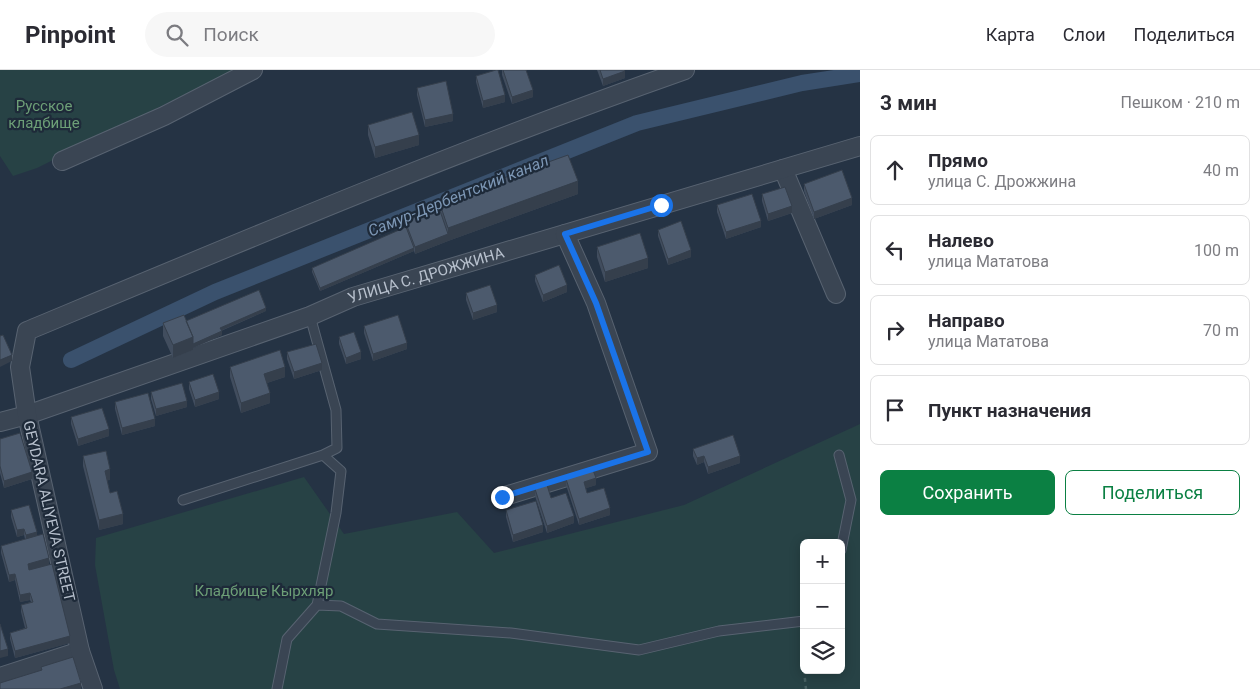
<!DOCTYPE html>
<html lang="ru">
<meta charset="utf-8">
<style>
:root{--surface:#fff;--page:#f7f7f7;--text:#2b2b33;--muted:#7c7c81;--line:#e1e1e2;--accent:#0b8043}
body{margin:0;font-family:Roboto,sans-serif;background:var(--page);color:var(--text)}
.controls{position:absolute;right:15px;bottom:15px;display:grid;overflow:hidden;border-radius:8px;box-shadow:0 2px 12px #0003}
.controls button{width:45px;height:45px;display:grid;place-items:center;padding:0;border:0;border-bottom:1px solid var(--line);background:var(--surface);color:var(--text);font:25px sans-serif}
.stop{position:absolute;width:15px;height:15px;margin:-11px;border:4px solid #1a73e8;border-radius:50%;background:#fff}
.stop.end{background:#1a73e8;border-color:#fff;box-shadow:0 1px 5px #0008}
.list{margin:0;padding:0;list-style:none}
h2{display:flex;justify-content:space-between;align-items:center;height:65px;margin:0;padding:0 20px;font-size:21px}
h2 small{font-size:16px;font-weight:400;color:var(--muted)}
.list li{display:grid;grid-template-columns:32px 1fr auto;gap:15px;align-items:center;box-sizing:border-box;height:70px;margin:0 10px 10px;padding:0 10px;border:1px solid var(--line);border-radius:8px}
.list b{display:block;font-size:19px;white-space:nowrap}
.list p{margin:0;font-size:16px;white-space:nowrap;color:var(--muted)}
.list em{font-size:16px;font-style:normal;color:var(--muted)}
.actions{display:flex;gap:10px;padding:15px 20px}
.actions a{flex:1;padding:11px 0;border:1px solid var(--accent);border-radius:8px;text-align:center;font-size:18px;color:var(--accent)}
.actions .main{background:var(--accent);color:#fff}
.icon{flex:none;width:28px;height:28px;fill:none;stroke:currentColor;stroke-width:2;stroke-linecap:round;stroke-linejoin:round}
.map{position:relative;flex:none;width:860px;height:619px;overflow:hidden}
header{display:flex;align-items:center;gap:30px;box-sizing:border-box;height:70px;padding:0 25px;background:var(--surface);border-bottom:1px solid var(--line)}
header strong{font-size:24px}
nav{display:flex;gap:28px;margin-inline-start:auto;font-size:18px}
.search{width:350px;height:45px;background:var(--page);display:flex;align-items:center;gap:12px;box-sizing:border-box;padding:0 18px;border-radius:28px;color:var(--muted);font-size:19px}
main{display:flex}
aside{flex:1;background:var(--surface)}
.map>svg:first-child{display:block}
.green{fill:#274245;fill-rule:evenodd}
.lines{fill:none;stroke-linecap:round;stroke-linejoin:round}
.canal{stroke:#3a516d;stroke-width:16}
.service-casing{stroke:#586371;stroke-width:11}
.minor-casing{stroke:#586371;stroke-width:20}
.path{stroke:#465f61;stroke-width:2.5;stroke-dasharray:4 4;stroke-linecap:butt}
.service{stroke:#3a4553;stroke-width:9}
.minor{stroke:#3a4553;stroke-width:18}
.wall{fill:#414d5e}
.shaded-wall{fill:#353f4c}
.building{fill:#4c5a6d;stroke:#353f4c}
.route{stroke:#1a73e8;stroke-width:6}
.labels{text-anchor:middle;stroke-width:4.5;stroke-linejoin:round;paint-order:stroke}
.park-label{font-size:15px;fill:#6d9f77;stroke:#1e2a39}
.street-label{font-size:15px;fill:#b7c0cd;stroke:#1e2a39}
.water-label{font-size:16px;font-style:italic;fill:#7d97b5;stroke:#1e2a39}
</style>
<header>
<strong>Pinpoint</strong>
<div class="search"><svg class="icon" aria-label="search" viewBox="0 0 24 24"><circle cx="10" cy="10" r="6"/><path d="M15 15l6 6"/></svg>Поиск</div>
<nav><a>Карта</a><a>Слои</a><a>Поделиться</a></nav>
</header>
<main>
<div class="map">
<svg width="860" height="619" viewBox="0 0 860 619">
<rect width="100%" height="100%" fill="#253344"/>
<path class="green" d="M0,0H234L37,98L13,106L0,86Z
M860,354V619H120L114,600L95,495L96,468L304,407L344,464L457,442L494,483L684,435ZM804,473H841V600H804Z"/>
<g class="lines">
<path class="canal" d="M71,290L215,222L637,53L802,13L860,4"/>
<defs>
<path id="service" d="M839,385L851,430L841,480
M183,430L323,385
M317,535L341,536L377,554L511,563L639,580L719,561L804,551
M277,619L287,569L317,535L336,443L341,401L323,385L337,378L336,340L310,246"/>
<g id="minor">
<path d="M62,91L164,46L253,0"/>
<path d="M783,99L836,224"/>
<path id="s1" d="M0,352L27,345L310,246L353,227L860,76"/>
<path d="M502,427L648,382L596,233L565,164"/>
<path d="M0,607L80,581"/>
<path d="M93,619L80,581L27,345L20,297L27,261C245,170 463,78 685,0"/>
</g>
</defs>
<use href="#service" class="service-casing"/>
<use href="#minor" class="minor-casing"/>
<path class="path" d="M804,596V597
M804,600L806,619"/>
<use href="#service" class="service"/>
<use href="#minor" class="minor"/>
</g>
<path class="wall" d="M502,0H526L533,27L512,34L502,5Z
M597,0H624L625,8L603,16Z
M476,6L505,32L483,38L476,12Z
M417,18L453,51L425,57L417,25Z
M368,55L419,75L375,88L368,65Z
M804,114L852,135L814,149L804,121Z
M578,124L448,171L415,184L414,181L320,221L312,202V198L405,158V151L439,138V131Z
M762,124L792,143L768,151L762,131Z
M717,135L761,157L726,169L717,142Z
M658,160L691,187L668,195L658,166Z
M597,177L648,198L605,212L597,187Z
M535,205L567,222L543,232L535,211Z
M466,223L497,242L473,250L466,230Z
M266,241L221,261L222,265L193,278V280L173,288L163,266V253Z
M364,256L407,279L373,291L364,263Z
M339,267L361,289L346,294L339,274Z
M287,282L322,300L294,309L287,289Z
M230,297L285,307L267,313L270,333L241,343L230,307Z
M189,312L219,329L195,337L189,319Z
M151,322L187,337L156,346L151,329Z
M115,332L155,356L122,365L115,339Z
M71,347L109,366L78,376L71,354Z
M0,369L32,409L4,418L0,403Z
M693,379L740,393L708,404L704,392L697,395L693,386Z
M83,386L110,410H107L110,423L123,454L99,460L83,396Z
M566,409L596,415L586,418L587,423L610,445L579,455L566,415Z
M535,419L551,428L574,453L547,463L535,426Z
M11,440L37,466L49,495L70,573L15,588L10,569V563L25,558L21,542V535L31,532L30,530L20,532L15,510L9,512L1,483V476L25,469L24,465L17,467L11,447Z
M506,440L543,462L513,472L506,447Z"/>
<path class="shaded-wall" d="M625,1V8L603,16V9Z
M533,20V27L512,34V27Z
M505,25V32L483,38V31Z
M453,44V51L425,57V50Z
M419,65V75L375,88V77Z
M578,111V124L448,171L415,184V177L448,164V158Z
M852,128V135L814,149V142Z
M792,136V143L768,151V144Z
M761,151V157L726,169V162Z
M414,178V181L320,221V218Z
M691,180V187L668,195V189Z
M648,188V198L605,212V202Z
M567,215V222L543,232V225Z
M497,235V242L473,250V243Z
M266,238V241L220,261V258Z
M222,261V265L193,278V280L173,288V275L193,267Z
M407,273V279L373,291V284Z
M361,282V289L346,294V288Z
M12,285V291L0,297V290Z
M322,293V300L294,309V302Z
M285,297V307L264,314V304Z
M219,322V329L195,337V330Z
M270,323V333L241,343V333Z
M187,331V337L156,346V339Z
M155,349V356L122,365V358Z
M109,359V366L78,376V369Z
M704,386V392L697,395V388Z
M740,386V393L708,404V397Z
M110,399V410L105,411V401Z
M32,402V409L4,418V411Z
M596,408V415L584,419V412Z
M610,438V445L579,455V449Z
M123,444V454L99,460V450Z
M574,446V453L547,463V456Z
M543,455V462L513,472V465Z
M24,459V465L17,467V460Z
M37,462V469L26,472V465Z
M49,488V495L28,501V494Z
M15,504V510L9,512V505Z
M30,523V530L20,532V525Z
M70,566V573L15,588V581Z
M8,579V586L0,588V581Z
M81,613V619H60Z"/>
<path class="building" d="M496,0H498L505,25L483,31L476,6Z
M503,0H526L533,20L512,27Z
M600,0H624L625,1L603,9Z
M446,11L453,44L425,50L417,18Z
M412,42L419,65L375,77L368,55Z
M568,85L578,111L448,158L439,131Z
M842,100L852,128L814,142L804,114Z
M785,117L792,136L768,144L762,124Z
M752,124L761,151L726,162L717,135Z
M439,138L448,164L415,177L405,151Z
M681,151L691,180L668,189L658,160Z
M406,157L414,178L320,218L312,198Z
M640,163L648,188L605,202L597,177Z
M559,195L567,215L543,225L535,205Z
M490,215L497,235L473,243L466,223Z
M259,220L266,238L220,258L222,261L193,274V267L186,251Z
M184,245L193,267L173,275L163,253Z
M398,245L407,273L373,284L364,256Z
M354,262L361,282L346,288L339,267Z
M3,265L12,285L0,290V266Z
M316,274L322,293L294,302L287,282Z
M280,280L285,297L264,304L270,323L241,333L230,297Z
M213,304L219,322L195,330L189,312Z
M182,313L187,331L156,339L151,322Z
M148,323L155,349L122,358L115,332Z
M102,338L109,359L78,369L71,347Z
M20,363L32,402L4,411L0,396V369Z
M733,365L740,386L708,397L704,386L697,388L693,379Z
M106,381L110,399L105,401L110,423L117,421L123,444L99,450L83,386Z
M593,400L596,408L584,412L587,423L604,418L610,438L579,449L566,409Z
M547,415L551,428L566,423L574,446L547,456L535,419Z
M536,431L543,455L513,465L506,440Z
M29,435L37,462L26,465L24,459L17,460L11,440Z
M43,464L49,488L28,494L29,500L52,494L70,566L15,581L10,563L27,558L21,535L33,532L30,523L20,525L15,504L9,505L1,476Z
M0,554L8,579L0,581Z
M73,587L81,613L60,619H0V613L42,600L41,597Z"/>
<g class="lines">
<path class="route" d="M502,427L648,382L596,233L565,164L661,135"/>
</g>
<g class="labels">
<g class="park-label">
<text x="44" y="41">Русское<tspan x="44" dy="17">кладбище</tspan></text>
<text x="264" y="526">Кладбище Кырхляр</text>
</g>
<g class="street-label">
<text dy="5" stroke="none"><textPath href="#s1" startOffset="451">УЛИЦА С. ДРОЖЖИНА</textPath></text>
<text transform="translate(49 441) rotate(77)" y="5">GEYDARA ALIYEVA STREET</text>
</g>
<g class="water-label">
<text transform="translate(458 125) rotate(-22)" y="6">Самур-Дербентский канал</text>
</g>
</g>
</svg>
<div class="controls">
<button>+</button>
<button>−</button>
<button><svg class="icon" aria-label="layers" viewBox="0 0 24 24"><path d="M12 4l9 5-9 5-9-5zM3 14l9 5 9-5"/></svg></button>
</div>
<div class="stop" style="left:661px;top:135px"></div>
<div class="stop end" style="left:502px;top:427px"></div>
</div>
<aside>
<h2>3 мин<small>Пешком · 210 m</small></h2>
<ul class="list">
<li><svg class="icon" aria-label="ahead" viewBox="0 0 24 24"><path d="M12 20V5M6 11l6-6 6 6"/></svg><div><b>Прямо</b><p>улица С. Дрожжина</p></div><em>40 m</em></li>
<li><svg class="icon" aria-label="left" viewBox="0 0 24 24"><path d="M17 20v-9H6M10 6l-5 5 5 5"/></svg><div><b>Налево</b><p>улица Мататова</p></div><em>100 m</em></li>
<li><svg class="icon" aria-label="right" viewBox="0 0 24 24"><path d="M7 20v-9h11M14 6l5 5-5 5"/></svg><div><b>Направо</b><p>улица Мататова</p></div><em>70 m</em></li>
<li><svg class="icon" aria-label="arrive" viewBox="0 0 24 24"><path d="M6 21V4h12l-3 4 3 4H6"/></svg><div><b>Пункт назначения</b></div></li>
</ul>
<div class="actions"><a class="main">Сохранить</a><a>Поделиться</a></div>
</aside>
</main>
